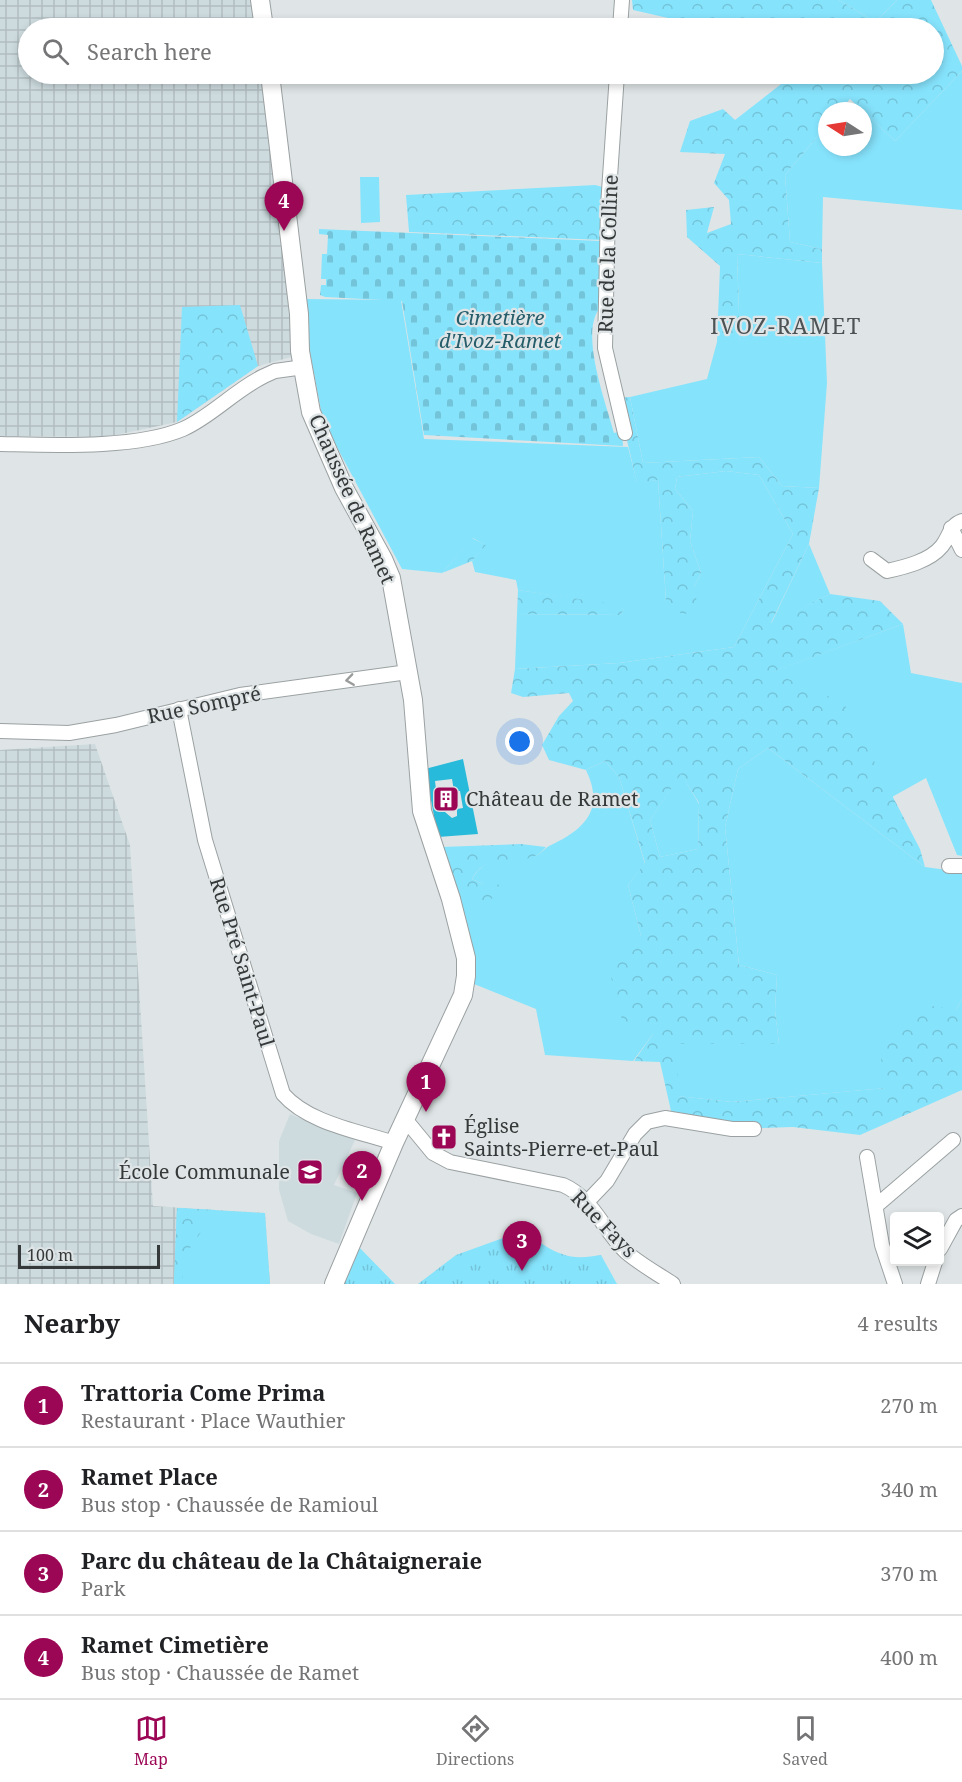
<!DOCTYPE html>
<meta charset="utf-8">
<style>
:root{--surface:#fff;--page:#f2f2f2;--text:#202124;--muted:#757577;--line:#e0e0e0;--accent:#9b0655}
body{margin:0;font-family:"Noto Serif",serif;background:var(--page);color:var(--text)}
.controls{position:absolute;right:18px;bottom:18px;display:grid;overflow:hidden;border-radius:6px;box-shadow:0 3px 9px #0003}
.controls button{width:54px;height:54px;display:grid;place-items:center;padding:0;border:0;border-bottom:2px solid var(--line);background:var(--surface);color:var(--text);font:30px sans-serif}
.compass{position:absolute;left:818px;top:102px;width:54px;height:54px;border-radius:50%;background:var(--surface);box-shadow:0 3px 9px #0003;rotate:282deg}
.scale{position:absolute;left:18px;bottom:15px;width:142px;box-sizing:border-box;padding-left:6px;border:3px solid #363939;border-top:0;font-size:16px;line-height:21px;white-space:nowrap;color:#363939;-webkit-text-stroke:4px #dfe5e6;paint-order:stroke}
.you{position:absolute;left:520px;top:742px;width:21px;height:21px;margin:-15px;border:4px solid #fff;border-radius:50%;background:#1a73e8;box-shadow:0 0 0 9px #1a73e833}
.badge{display:grid;place-items:center;width:39px;height:39px;border-radius:50%;background:var(--accent);color:#fff;font-size:20px;font-weight:700}
.pin{position:absolute;translate:-50% -50px;filter:drop-shadow(0 2px 3px #0008)}
.pin::after{content:'';position:absolute;top:32px;width:21px;height:18px;background:inherit;clip-path:polygon(0 0,100% 0,50% 100%)}
.list{margin:0;padding:0;list-style:none}
h2{display:flex;justify-content:space-between;align-items:center;height:78px;margin:0;padding:0 24px;font-size:26px}
h2 small{font-size:20px;font-weight:400;color:var(--muted)}
.list li{display:grid;grid-template-columns:39px 1fr auto;gap:18px;align-items:center;box-sizing:border-box;height:84px;padding:0 24px;border-top:2px solid var(--line)}
.list b{display:block;font-size:22px;white-space:nowrap}
.list p{margin:0;font-size:20px;white-space:nowrap;color:var(--muted)}
.list em{font-size:20px;font-style:normal;color:var(--muted)}
.icon{flex:none;width:33px;height:33px;fill:none;stroke:currentColor;stroke-width:2;stroke-linecap:round;stroke-linejoin:round}
.map{position:relative;flex:none;width:962px;height:1284px;overflow:hidden}
.search{position:absolute;background:var(--surface);box-shadow:0 3px 9px #0003;left:18px;right:18px;top:18px;height:66px;display:flex;align-items:center;gap:15px;box-sizing:border-box;padding:0 21px;border-radius:33px;color:var(--muted);font-size:22px}
.sheet{height:414px;background:var(--surface)}
nav{display:flex;justify-content:space-around;align-items:center;box-sizing:border-box;height:84px;border-top:2px solid var(--line);background:var(--surface);font-size:16px;color:var(--muted)}
nav a{display:grid;justify-items:center;gap:3px}
nav .on{color:var(--accent)}
.map>svg:first-child{display:block}
.built{fill:#cddbdf}
.industrial{fill:url(#industrial-grid)}
.grass{fill:#86e3fc}
.forest{fill:url(#forest-crowns);fill-rule:evenodd}
.cemetery{fill:url(#cemetery-stones)}
.park{fill:url(#park-tufts)}
.water{fill:#28bada;fill-rule:evenodd}
.lines{fill:none;stroke-linecap:round;stroke-linejoin:round}
.minor-casing{stroke:#9ba1a2;stroke-width:16}
.major-casing{stroke:#9ba1a2;stroke-width:20}
.minor{stroke:#fff;stroke-width:14}
.major{stroke:#fff;stroke-width:18}
.oneway{stroke:#9a9c9c}
.labels{text-anchor:middle;stroke-width:4.5;stroke-linejoin:round;paint-order:stroke}
.street-label{font-size:20px;fill:#363939;stroke:#dfe5e6}
.park-label{font-size:20px;font-style:italic;fill:#265d6b;stroke:#dfe5e6}
.poi-label{font-size:20px;fill:#363939;stroke:#dfe5e6;text-anchor:start}
.quarter-label{font-size:22px;letter-spacing:1.5px;fill:#4d5254;stroke:#dfe5e6}
</style>
<div class="map">
<svg width="962" height="1284" viewBox="0 0 962 1284">
<defs>
<pattern id="industrial-grid" width="8" height="8" patternUnits="userSpaceOnUse" patternTransform="scale(1.5)"><rect width="8" height="8" fill="#cddbdf"/><path d="M0 4h8M4 0v8" fill="none" stroke="#b1bdc0"/></pattern>
<pattern id="forest-crowns" width="20" height="18" patternUnits="userSpaceOnUse" patternTransform="scale(1.5)"><rect width="20" height="18" fill="#86e3fc"/><path d="M2 6a3 3 0 1 1 6 0M12 15a3 3 0 1 1 6 0" fill="none" stroke="#74c4d9"/></pattern>
<pattern id="cemetery-stones" width="16" height="16" patternUnits="userSpaceOnUse" patternTransform="scale(1.5)"><rect width="16" height="16" fill="#86e3fc"/><path d="M2 7V4a2 2 0 0 1 4 0v3zM10 15v-3a2 2 0 0 1 4 0v3z" fill="#74c4d9"/></pattern>
<pattern id="park-tufts" width="24" height="20" patternUnits="userSpaceOnUse" patternTransform="scale(1.5)"><rect width="24" height="20" fill="#86e3fc"/><path d="M3 7l-1-3M5 7V3M7 7l1-3M15 17l-1-3M17 17v-4M19 17l1-3" fill="none" stroke="#74c4d9"/></pattern>
</defs>
<rect width="100%" height="100%" fill="#dfe5e6"/>
<path class="built" d="M290,1114L355,1140L334,1185L357,1193L339,1244L311,1234L288,1221L279,1190V1141Z"/>
<path class="industrial" d="M0,0H251L255,28H28V74H261L290,300L304,299L310,352L258,366L177,422L107,437L0,436Z
M95,744L130,845L153,1206L265,1213L270,1284H0V750Z"/>
<path class="grass" d="M839,0H897L875,22Z
M962,71V210L823,197L822,249L790,242L785,175L827,125V147H863V111L895,141Z
M360,177H379L380,222L361,223Z
M737,254L822,263L827,383L819,488L782,486L759,457L643,463L630,397L707,379L717,342H740Z
M304,299L401,300L424,439L628,447L637,482L658,480L666,601L694,587L701,573L690,541L693,511L675,489L677,477L726,471L759,475L793,534L734,647L619,663L515,669L517,614L620,615L625,607L518,590L516,580L475,572L472,561L485,545L473,538L442,573L402,569L323,421L310,352Z
M809,544L830,594L771,624Z
M903,624L911,673L962,683V856L957,855L926,778L892,797L875,765L771,672Z
M768,748L925,867L962,872V999L956,1010L886,1088L732,1102L677,1096V1044H779L775,1010L777,975L739,965L725,827L738,769Z
M605,761L619,777L645,864L628,885L641,936L653,1034L633,1061L545,1055L536,1009L474,984L473,958L458,899L466,891L483,884L472,879C489,851 509,864 534,856C540,855 544,849 549,846C585,829 605,810 586,770Z
M681,773L699,804L698,849L660,857L650,820Z
M177,1208L265,1213L270,1284H174Z"/>
<path class="forest" d="M632,0H839L875,22L897,0H931L962,66V71L895,141L850,99L839,111H827V125L785,175L790,242L822,249V263L737,254L740,342H717L720,266L687,237L686,210L714,207L707,233L731,224L729,200L714,183L725,154L680,152L690,121L723,109L735,120L794,74H934V28H712L633,10Z
M595,185L603,187L602,240L409,232L406,195Z
M240,305L258,366L177,422L182,307Z
M630,397L643,463L759,457L782,486L819,488L809,544L771,623L830,594L880,601L903,624L772,672L844,703L920,849L925,867L768,748L738,769L725,827L739,965L777,975L775,1010L779,1044H677L678,1096L732,1102L885,1088L879,1042L932,1006L956,1010L962,999V1090L860,1135L793,1127L732,1129L671,1111L660,1062L634,1061L653,1034L622,1020L609,969L641,936L628,885L645,863L619,777L605,761L586,770L549,760L542,745L559,716L573,701L569,693L523,697L511,693L515,669L619,663L734,647L793,534L759,475L726,471L677,477L675,489L693,511L690,541L701,573L694,587L698,608L683,615L666,601L658,480L637,483L617,398ZM681,774L699,803L698,849L660,857L650,820Z
M472,538L486,545L472,561L442,573Z
M518,590L626,606L620,615L517,614Z
M521,844L546,847C543,850 539,855 535,856C512,866 486,852 472,879L483,884L494,882L502,887L501,895L478,904L466,892L458,899L441,847Z
M177,1208L216,1210L184,1257L182,1284H174Z"/>
<path class="cemetery" d="M319,229L601,241L599,309C580,335 606,403 614,433L622,431L623,446L424,435L402,301L325,297L320,295L321,285H326V279H321L322,254H327L328,235L319,234Z"/>
<path class="park" d="M514,1234C537,1235 543,1248 562,1254C575,1259 588,1257 601,1255L617,1284H418L456,1255Z
M356,1244L395,1284H340Z"/>
<path class="water" d="M463,759L478,834L438,837L425,769ZM452,779L454,791H460L463,808L457,809V816L452,818L445,812L444,806H438L435,781Z"/>
<g class="lines">
<defs>
<path id="minor" d="M620,28L622,0
M617,74L608,206L605,348L625,433
M0,444C52,445 136,449 183,429C212,416 235,390 264,376L275,371L304,367
M951,528L962,550
M871,559L887,571C905,567 930,561 942,546C950,536 949,526 962,521
M179,709L205,840L283,1094C308,1123 358,1131 394,1143
M0,731L69,733L116,725L240,695L408,672
M949,866H962
M405,1119L433,1153L450,1162L563,1185C593,1198 603,1230 626,1252C640,1264 658,1274 673,1284
M867,1157L882,1245L895,1284
M587,1202L607,1181L635,1134L647,1122L665,1118L732,1129H754
M876,1206L953,1140
M940,1249L956,1220L962,1216
M928,1284L935,1262"/>
<path id="major" d="M260,0L264,28
M270,74L299,314L300,351L311,412L344,488L383,559L391,578L413,700L422,811L451,899L466,958V976L463,995L394,1143L334,1284"/>
</defs>
<use href="#minor" class="minor-casing"/>
<use href="#major" class="major-casing"/>
<use href="#minor" class="minor"/>
<use href="#major" class="major"/>
</g>
<defs><path id="oneway-chevron" d="M-2-3.5L2.5 0L-2 3.5" fill="none" stroke-width="1.6" stroke-linecap="round" stroke-linejoin="round" transform="scale(1.5)"/></defs>
<use class="oneway" href="#oneway-chevron" transform="translate(350 680) rotate(172)"/>
<defs>
<symbol id="building-square" viewBox="-11 -11 22 22"><rect x="-9" y="-9" width="18" height="18" rx="4" fill="#9b0655" stroke="#dfe5e6"/><path d="M-4-6H4V6H1V3H-1V6H-4ZM-2.5-4.3h1.7v1.8h-1.7ZM.8-4.3h1.7v1.8H.8ZM-2.5-1h1.7V.8h-1.7ZM.8-1h1.7V.8H.8Z" fill="#fff"/></symbol>
<symbol id="church-square" viewBox="-11 -11 22 22"><rect x="-9" y="-9" width="18" height="18" rx="4" fill="#9b0655" stroke="#dfe5e6"/><path d="M-1.2-6h2.4v3.5h3.3v2.4h-3.3V6h-2.4V-.1h-3.3v-2.4h3.3Z" fill="#fff"/></symbol>
<symbol id="school-square" viewBox="-11 -11 22 22"><rect x="-9" y="-9" width="18" height="18" rx="4" fill="#9b0655" stroke="#dfe5e6"/><path d="M0-5L7-2L0 1L-7-2ZM-4 1L0 2.5L4 1V4Q0 6-4 4Z" fill="#fff"/></symbol>
</defs>
<g fill-rule="evenodd">
<use href="#building-square" x="431" y="784" width="30" height="30"/>
<use href="#church-square" x="429" y="1122" width="30" height="30"/>
<use href="#school-square" x="295" y="1157" width="30" height="30"/>
</g>
<g class="labels">
<g class="street-label">
<text transform="translate(608 254) rotate(-88)" y="7">Rue de la Colline</text>
<text transform="translate(352 499) rotate(66)" y="7">Chaussée de Ramet</text>
<text transform="translate(204 705) rotate(-12)" y="7">Rue Sompré</text>
<text transform="translate(242 962) rotate(73)" y="7">Rue Pré Saint-Paul</text>
<text transform="translate(604 1224) rotate(46)" y="7">Rue Fays</text>
</g>
<g class="park-label">
<text x="500" y="325">Cimetière<tspan x="500" dy="23">d'Ivoz-Ramet</tspan></text>
</g>
<g class="poi-label">
<text x="466" y="806">Château de Ramet</text>
<text x="464" y="1133">Église<tspan x="464" dy="23">Saints-Pierre-et-Paul</tspan></text>
<text x="290" y="1179" text-anchor="end">École Communale</text>
</g>
<g class="quarter-label">
<text x="786" y="334">IVOZ-RAMET</text>
</g>
</g>
</svg>
<div class="controls">
<button><svg class="icon" aria-label="layers" viewBox="0 0 24 24"><path d="M12 4l9 5-9 5-9-5zM3 14l9 5 9-5"/></svg></button>
</div>
<svg class="compass" viewBox="-18 -18 36 36"><path d="M0-13l5 13h-10z" fill="#e53935"/><path d="M0 13l5-13h-10z" fill="#757577"/></svg>
<div class="scale">100 m</div>
<div class="you"></div>
<div class="pin badge" style="left:426px;top:1112px">1</div>
<div class="pin badge" style="left:362px;top:1201px">2</div>
<div class="pin badge" style="left:522px;top:1271px">3</div>
<div class="pin badge" style="left:284px;top:231px">4</div>
<div class="search"><svg class="icon" aria-label="search" viewBox="0 0 24 24"><circle cx="10" cy="10" r="6"/><path d="M15 15l6 6"/></svg>Search here</div>
</div>
<section class="sheet">
<h2>Nearby<small>4 results</small></h2>
<ul class="list">
<li><span class="badge">1</span><div><b>Trattoria Come Prima</b><p>Restaurant · Place Wauthier</p></div><em>270 m</em></li>
<li><span class="badge">2</span><div><b>Ramet Place</b><p>Bus stop · Chaussée de Ramioul</p></div><em>340 m</em></li>
<li><span class="badge">3</span><div><b>Parc du château de la Châtaigneraie</b><p>Park</p></div><em>370 m</em></li>
<li><span class="badge">4</span><div><b>Ramet Cimetière</b><p>Bus stop · Chaussée de Ramet</p></div><em>400 m</em></li>
</ul>
</section>
<nav>
<a class="on"><svg class="icon" aria-label="map" viewBox="0 0 24 24"><path d="M3 6l6-2 6 2 6-2v14l-6 2-6-2-6 2zM9 4v14M15 6v14"/></svg>Map</a>
<a><svg class="icon" aria-label="directions" viewBox="0 0 24 24"><path d="M12 3l9 9-9 9-9-9zM9 14v-3h6M13 9l2 2-2 2"/></svg>Directions</a>
<a><svg class="icon" aria-label="saved" viewBox="0 0 24 24"><path d="M7 4h10v16l-5-4-5 4z"/></svg>Saved</a>
</nav>
